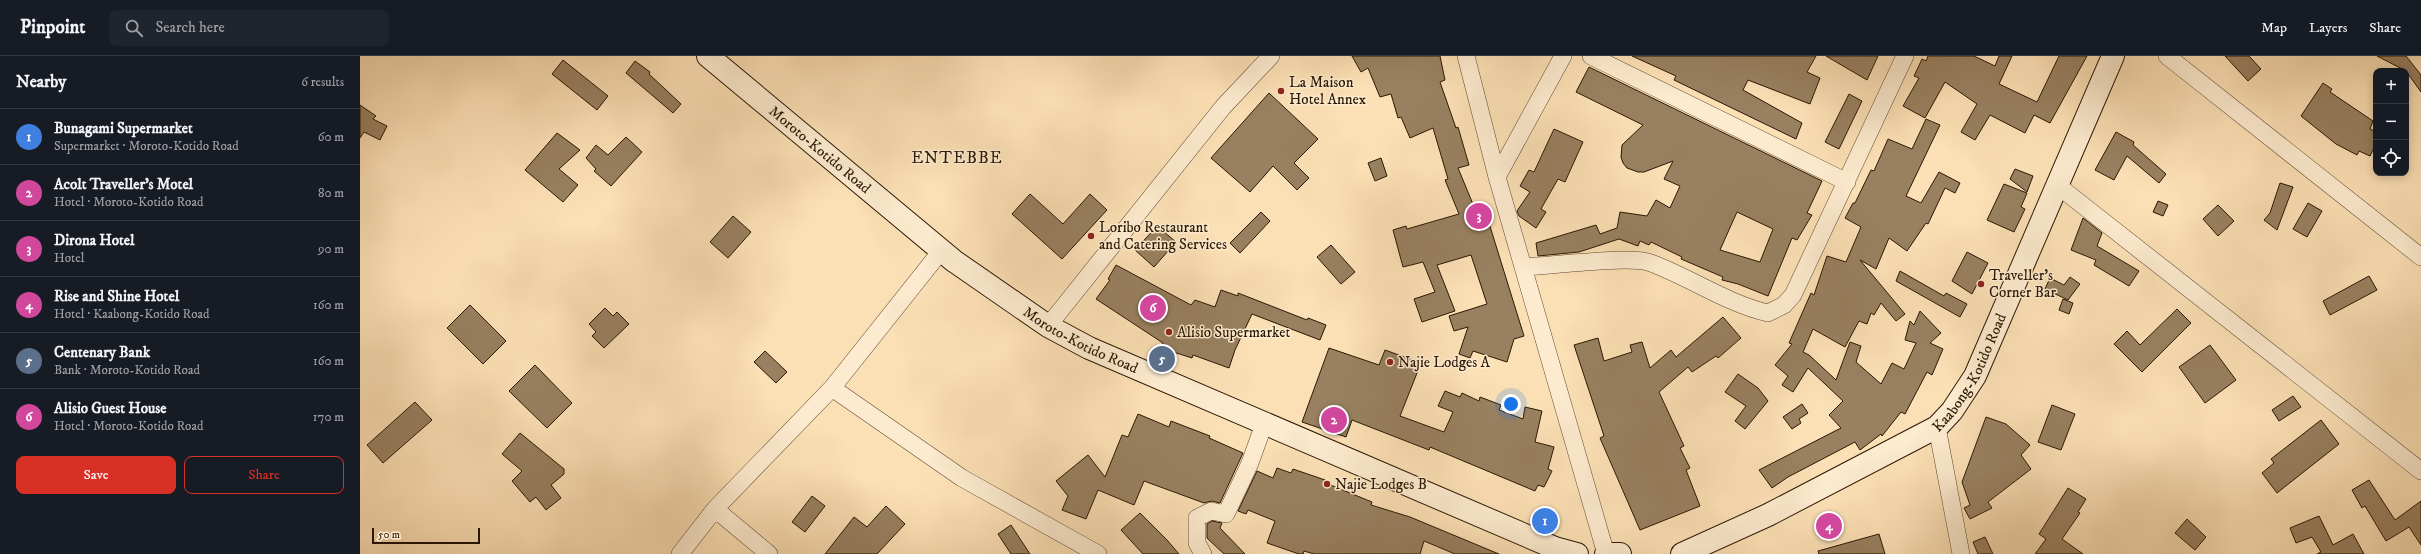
<!DOCTYPE html>
<meta charset="utf-8">
<style>
:root{--surface:#171b24;--page:#20242c;--text:#f1f3f6;--muted:#9ea1a6;--line:#363941;--accent:#d93025}
body{margin:0;font-family:"IM FELL DW Pica",serif;background:var(--page);color:var(--text)}
.controls{position:absolute;right:12px;top:12px;display:grid;overflow:hidden;border-radius:8px;box-shadow:0 2px 10px #0003}
.controls button{width:36px;height:36px;display:grid;place-items:center;padding:0;border:0;border-bottom:1px solid var(--line);background:var(--surface);color:var(--text);font:20px sans-serif}
.scale{position:absolute;left:12px;bottom:10px;width:108px;box-sizing:border-box;padding-left:4px;border:2px solid #2b1703;border-top:0;font-size:11px;line-height:14px;white-space:nowrap;color:#2b1703;-webkit-text-stroke:3px #fdebcf;paint-order:stroke}
.you{position:absolute;left:1151px;top:348px;width:14px;height:14px;margin:-10px;border:3px solid #fff;border-radius:50%;background:#1a73e8;box-shadow:0 0 0 6px #1a73e833}
.badge{display:grid;place-items:center;width:26px;height:26px;border-radius:50%;background:var(--accent);color:#fff;font-size:13px;font-weight:700}
.pin{position:absolute;translate:-50% -50%;border:2px solid #fff;box-shadow:0 1px 4px #0006}
.list{margin:0;padding:0;list-style:none}
h2{display:flex;justify-content:space-between;align-items:center;height:52px;margin:0;padding:0 16px;font-size:17px}
h2 small{font-size:13px;font-weight:400;color:var(--muted)}
.list li{display:grid;grid-template-columns:26px 1fr auto;gap:12px;align-items:center;box-sizing:border-box;height:56px;padding:0 16px;border-top:1px solid var(--line)}
.list b{display:block;font-size:15px;white-space:nowrap}
.list p{margin:0;font-size:13px;white-space:nowrap;color:var(--muted)}
.list em{font-size:13px;font-style:normal;color:var(--muted)}
.actions{display:flex;gap:8px;padding:12px 16px}
.actions a{flex:1;padding:9px 0;border:1px solid var(--accent);border-radius:8px;text-align:center;font-size:14px;color:var(--accent)}
.actions .main{background:var(--accent);color:#fff}
.icon{flex:none;width:22px;height:22px;fill:none;stroke:currentColor;stroke-width:2;stroke-linecap:round;stroke-linejoin:round}
.map{position:relative;flex:none;width:2061px;height:498px;overflow:hidden}
header{display:flex;align-items:center;gap:24px;box-sizing:border-box;height:56px;padding:0 20px;background:var(--surface);border-bottom:1px solid var(--line)}
header strong{font-size:19px}
nav{display:flex;gap:22px;margin-inline-start:auto;font-size:14px}
.search{width:280px;height:36px;background:var(--page);display:flex;align-items:center;gap:10px;box-sizing:border-box;padding:0 14px;border-radius:8px;color:var(--muted);font-size:15px}
main{display:flex}
aside{flex:1;background:var(--surface)}
.map>svg:first-child{display:block}
.building{fill:#988060;stroke:#2b1703;fill-rule:evenodd}
.lines{fill:none;stroke-linecap:round;stroke-linejoin:round}
.minor-casing{stroke:#5f4930;stroke-width:18}
.secondary-casing{stroke:#2b1703;stroke-width:24}
.minor{stroke:#fdebcf;stroke-width:17}
.secondary{stroke:#fdebcf;stroke-width:22}
.poi-dot{fill:#8f2418;stroke:#fdebcf;stroke-width:1.5}
.labels{text-anchor:middle;stroke-width:3;stroke-linejoin:round;paint-order:stroke}
.poi-label{font-size:15px;fill:#2b1703;stroke:#fdebcf;text-anchor:start}
.street-label{font-size:15px;fill:#2b1703;stroke:#fdebcf}
.quarter-label{font-size:17px;letter-spacing:1px;fill:#2b1703;stroke:#fdebcf}
</style>
<header>
<strong>Pinpoint</strong>
<div class="search"><svg class="icon" aria-label="search" viewBox="0 0 24 24"><circle cx="10" cy="10" r="6"/><path d="M15 15l6 6"/></svg>Search here</div>
<nav><a>Map</a><a>Layers</a><a>Share</a></nav>
</header>
<main>
<aside>
<h2>Nearby<small>6 results</small></h2>
<ul class="list">
<li><span class="badge" style="background:#3f7fe0">1</span><div><b>Bunagami Supermarket</b><p>Supermarket · Moroto-Kotido Road</p></div><em>60 m</em></li>
<li><span class="badge" style="background:#d1479c">2</span><div><b>Acolt Traveller's Motel</b><p>Hotel · Moroto-Kotido Road</p></div><em>80 m</em></li>
<li><span class="badge" style="background:#d1479c">3</span><div><b>Dirona Hotel</b><p>Hotel</p></div><em>90 m</em></li>
<li><span class="badge" style="background:#d1479c">4</span><div><b>Rise and Shine Hotel</b><p>Hotel · Kaabong-Kotido Road</p></div><em>160 m</em></li>
<li><span class="badge" style="background:#5c6f8a">5</span><div><b>Centenary Bank</b><p>Bank · Moroto-Kotido Road</p></div><em>160 m</em></li>
<li><span class="badge" style="background:#d1479c">6</span><div><b>Alisio Guest House</b><p>Hotel · Moroto-Kotido Road</p></div><em>170 m</em></li>
</ul>
<div class="actions"><a class="main">Save</a><a>Share</a></div>
</aside>
<div class="map">
<svg width="2061" height="498" viewBox="0 0 2061 498">
<rect width="100%" height="100%" fill="#fce0b5"/>
<filter id="stains"><feTurbulence type="fractalNoise" baseFrequency=".005" numOctaves="4"/><feColorMatrix values="0 0 0 0 .2 0 0 0 0 .09 0 0 0 0 .02 0 0 0 .5 -.17"/></filter>
<radialGradient id="worn" r=".72"><stop offset=".6" stop-color="#630" stop-opacity="0"/><stop offset="1" stop-color="#630" stop-opacity=".3"/></radialGradient>
<path class="building" d="M992,0H1080L1085,24L1080,26L1096,72L1098,71L1109,109L1098,112L1115,153L1124,151L1164,280L1154,283L1147,306L1113,295L1110,302L1099,298L1108,271L1094,275L1089,260L1127,248L1111,199L1077,209L1095,255L1062,266L1054,243L1075,236L1063,206L1043,211L1033,174L1046,170L1047,173L1099,158L1085,124L1088,123L1073,72L1050,82L1041,61L1038,62L1031,38L1020,41L1008,12L1001,16Z
M1272,0H1456L1447,16L1460,22L1450,48L1388,24L1383,34L1442,67L1436,83L1314,24L1316,20Z
M1466,0H1518L1507,24Z
M1568,0H1614L1635,10L1639,0H1652L1639,28L1677,46L1699,0H1727L1690,67L1674,59L1665,77L1630,59L1615,84L1601,76L1617,48L1585,26L1565,62L1543,50L1559,22L1554,20L1562,3L1566,5Z
M1865,0H1889L1901,13L1888,25Z
M2017,0H2046L2061,19V36L2046,15Z
M203,4L248,40L237,54L192,18Z
M275,5L290,16L289,18L321,48L313,57L266,17Z
M1229,11L1462,125L1447,157L1452,159L1437,184L1432,182L1408,240L1378,228L1362,224L1363,221L1321,203L1322,201L1291,186L1289,189L1280,185L1278,190L1259,183L1219,196L1178,200L1176,187L1236,169L1240,178L1257,172L1260,156L1287,160L1296,144L1310,152L1320,130L1304,123L1313,105L1284,116H1278L1267,112L1263,107L1261,101L1262,89L1283,69L1216,36ZM1377,156L1413,173L1400,206L1360,194Z
M1963,27L1972,33L1970,36L2013,65L2010,73L2016,76V88L2010,100L1999,95L1997,99L1976,88L1941,60Z
M909,37L958,83L934,107L949,122L937,134L913,110L890,136L851,102Z
M1489,38L1502,45L1479,93L1465,86Z
M0,49L16,60L13,63L27,70L20,84L4,76L0,82Z
M1566,63L1580,69L1546,140L1561,147L1579,116L1600,127L1595,137L1585,132L1568,168L1566,167L1547,195L1529,182L1516,213L1500,204L1545,258L1536,265L1521,247L1514,259L1511,257L1507,268L1499,265L1485,291L1453,273L1443,296L1449,299L1476,324L1490,286L1501,290L1496,306L1521,328L1532,307L1544,313L1556,287L1545,284L1550,265L1554,269L1560,255L1581,277L1570,287L1583,293L1572,319L1567,316L1545,358L1541,356L1522,380L1521,378L1500,394L1495,386L1428,421L1412,432L1399,414L1481,372L1469,359L1483,345L1448,312L1433,336L1422,329L1428,320L1415,309L1432,288L1429,287L1451,237L1454,239L1467,200L1486,206L1501,171L1485,162L1493,147H1495L1511,114L1514,115L1528,83L1552,93Z
M1194,73L1223,86L1205,126L1198,123L1181,153L1186,156L1176,172L1159,160L1157,155L1170,136L1160,130L1169,114L1174,116Z
M1756,76L1774,86L1773,89L1806,118L1799,127L1767,100L1754,124L1735,114Z
M197,77L220,94L199,113L218,129L203,146L165,114Z
M266,81L282,96L251,130L234,115L236,113L226,102L236,89L248,99Z
M1021,102L1027,120L1015,125L1008,107Z
M1655,113L1673,120L1667,136L1650,123Z
M1920,127L1933,131L1917,174L1904,164L1910,157Z
M1644,128L1667,137L1661,151L1665,153L1654,176L1627,164Z
M670,138L703,168L730,138L747,154L702,203L652,158Z
M1798,145L1808,149L1803,160L1793,156Z
M1948,147L1962,155L1947,181L1933,173Z
M1858,149L1874,165L1858,180L1843,163Z
M901,156L910,165L880,197L870,187Z
M373,160L391,176L368,202L350,186Z
M1723,162L1742,177L1737,190L1779,215L1769,230L1734,209L1736,204L1711,194Z
M797,170L816,186L794,211L775,194Z
M971,189L995,216L981,228L957,201Z
M1607,196L1628,207L1612,238L1592,225Z
M756,209L831,249L835,244L855,251L861,234L878,240V237L947,264L948,262L966,269L960,284L892,258L875,294L869,312L833,299L832,302L801,292L803,287L736,243L750,224L748,223Z
M1540,215L1584,240L1586,237L1607,248L1600,261L1536,225Z
M2009,220L2017,234L1970,259L1963,245Z
M1710,221L1720,228L1708,244L1685,233L1690,222L1704,229Z
M1703,243L1713,247L1709,258L1699,254Z
M110,249L146,285L123,308L87,272Z
M245,252L253,260L257,256L269,268L244,292L232,280L236,276L229,268Z
M1817,253L1831,267L1782,316L1754,288L1767,275L1780,289Z
M1363,261L1381,282L1358,302L1356,300L1332,316L1328,311L1299,336L1324,390L1320,392L1330,412L1326,414L1340,450L1280,474L1240,382L1244,380L1214,289L1238,282L1244,305L1272,296L1270,289L1282,286L1290,312L1311,294L1316,301Z
M1850,289L1876,324L1845,347L1819,311Z
M969,292L1019,309L1025,294L1061,307L1040,360L1084,376L1093,356L1078,350L1085,335L1100,341L1102,337L1119,345L1120,341L1141,349L1139,354L1163,363L1165,351L1182,355L1175,386L1194,391L1188,413L1192,415L1184,431L1178,429L1175,435L1070,391L1069,394L992,364L986,381L942,366Z
M405,295L427,316L416,327L394,306Z
M175,309L212,347L187,372L149,335Z
M1378,318L1398,332L1408,345L1385,373L1375,365L1386,350L1365,336Z
M1933,340L1941,351L1919,365L1912,354Z
M55,346L72,364L23,407L7,389Z
M1442,348L1448,357L1439,363L1441,367L1432,373L1423,361Z
M1692,349L1715,358L1701,394L1678,386Z
M778,358L809,371L811,365L850,380L849,382L883,397L860,447L852,445L844,447L784,425L774,449L738,434L726,463L702,454L708,440L696,425L728,399L745,421L762,379L768,381Z
M1626,361L1646,368L1670,389L1661,399L1671,413L1628,446L1632,452L1610,463L1604,452L1610,449L1602,426Z
M1961,364L1979,388L1917,437L1902,417L1914,407L1911,403Z
M160,377L204,413V418L191,429L201,442L186,454L176,441L170,446L152,425L162,415L142,398Z
M917,412L931,417L933,413L968,425V428L1012,446L1011,449L1050,461L1139,498H1095L1064,485L1060,498H954L944,495L943,498H939L907,487L915,465L888,454L886,458L878,455L897,415L913,422Z
M2009,424L2035,464L2061,445V489L2049,471L2026,485L2005,450L2002,452L1992,434Z
M1708,432L1726,443L1718,456L1720,457L1702,483L1723,498H1675L1686,483L1679,478Z
M452,440L465,450L445,476L432,466Z
M526,450L545,468L517,498H465L494,461L507,471Z
M780,457L807,484L819,498H783L761,474Z
M1959,460L1973,489L1993,478L2004,498H1957L1961,496L1952,481L1936,487L1930,472Z
M1827,463L1846,481L1835,494L1815,477Z
M852,465L862,467L860,472L885,498H864L847,482V468Z
M651,469L670,498H651L638,478Z
M1519,478L1525,498H1459L1458,495Z
M1625,481L1633,498H1618L1613,486Z"/>
<g class="lines">
<defs>
<path id="minor" d="M1106,0L1137,121L1246,498
M1231,0L1487,126
M1807,0L2061,201
M1137,121L1203,0
M1697,129L2061,415
M1163,211C1190,210 1269,199 1291,207C1331,222 1366,247 1408,257L1424,249L1433,239L1545,0
M688,270L863,51L911,0
M472,332L602,422L738,498
M1577,371L1601,498
M355,453L409,498
M320,498L355,453L472,332L581,195
M843,498L837,487V462L851,455L866,458L890,407L904,368"/>
<g id="secondary">
<path id="s1" d="M348,0L594,205L688,270L729,292L1195,492L1217,498"/>
<path d="M1246,498H1260"/>
<path id="s2" d="M1322,498L1408,459L1577,371L1592,355L1615,320L1753,0"/>
</g>
</defs>
<use href="#minor" class="minor-casing"/>
<use href="#secondary" class="secondary-casing"/>
<use href="#minor" class="minor"/>
<use href="#secondary" class="secondary"/>
</g>
<g class="poi-dot">
<circle cx="921" cy="35" r="4"/>
<circle cx="731" cy="180" r="4"/>
<circle cx="1621" cy="228" r="4"/>
<circle cx="809" cy="276" r="4"/>
<circle cx="1030" cy="306" r="4"/>
<circle cx="967" cy="428" r="4"/>
</g>
<g class="labels">
<g class="poi-label">
<text x="929" y="31">La Maison<tspan x="929" dy="17">Hotel Annex</tspan></text>
<text x="739" y="176">Loribo Restaurant<tspan x="739" dy="17">and Catering Services</tspan></text>
<text x="1629" y="224">Traveller's<tspan x="1629" dy="17">Corner Bar</tspan></text>
<text x="817" y="281">Alisio Supermarket</text>
<text x="1038" y="311">Najie Lodges A</text>
<text x="975" y="433">Najie Lodges B</text>
</g>
<g class="street-label">
<text dy="5" stroke="none"><textPath href="#s1" startOffset="146">Moroto-Kotido Road</textPath></text>
<text dy="5" stroke="none"><textPath href="#s1" startOffset="470">Moroto-Kotido Road</textPath></text>
<text dy="5" stroke="none"><textPath href="#s2" startOffset="349">Kaabong-Kotido Road</textPath></text>
</g>
<g class="quarter-label">
<text x="597" y="107">ENTEBBE</text>
</g>
</g>
<rect width="100%" height="100%" filter="url(#stains)"/>
<rect width="100%" height="100%" fill="url(#worn)"/>
</svg>
<div class="controls">
<button>+</button>
<button>−</button>
<button><svg class="icon" aria-label="locate" viewBox="0 0 24 24"><circle cx="12" cy="12" r="6"/><path d="M12 2v4M12 18v4M2 12h4M18 12h4"/></svg></button>
</div>
<div class="scale">50 m</div>
<div class="you"></div>
<div class="pin badge" style="left:1185px;top:465px;background:#3f7fe0">1</div>
<div class="pin badge" style="left:974px;top:364px;background:#d1479c">2</div>
<div class="pin badge" style="left:1119px;top:160px;background:#d1479c">3</div>
<div class="pin badge" style="left:1469px;top:470px;background:#d1479c">4</div>
<div class="pin badge" style="left:802px;top:303px;background:#5c6f8a">5</div>
<div class="pin badge" style="left:793px;top:252px;background:#d1479c">6</div>
</div>
</main>
